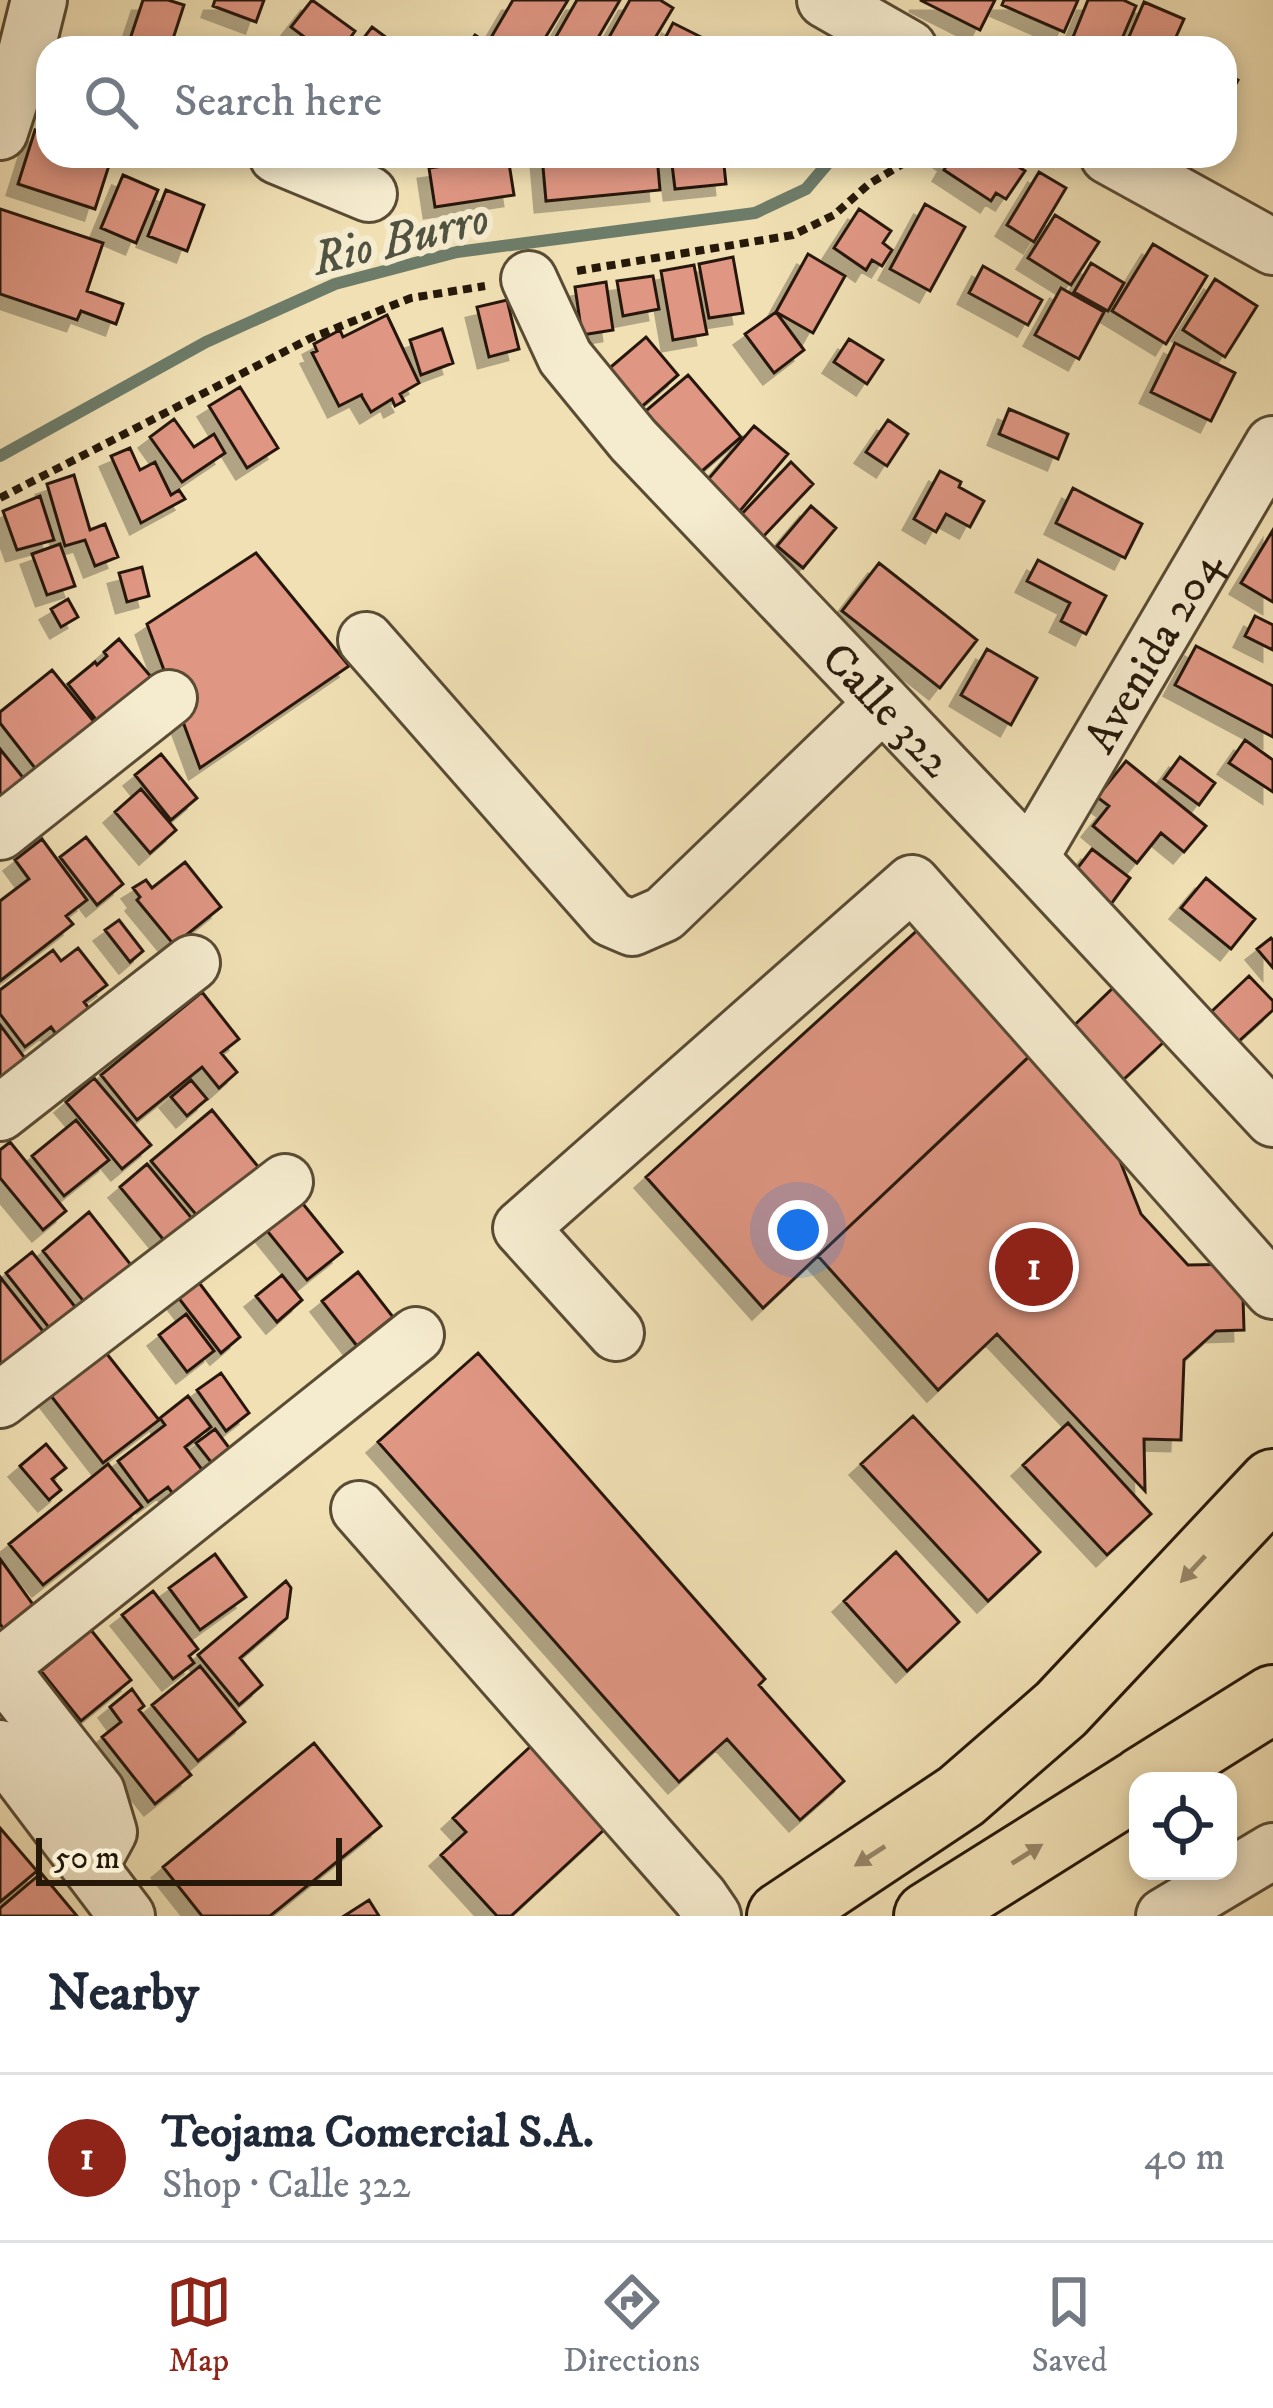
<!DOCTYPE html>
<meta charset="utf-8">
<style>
:root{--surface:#fff;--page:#f6f6f7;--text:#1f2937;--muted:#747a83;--line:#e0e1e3;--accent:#8f2418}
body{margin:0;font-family:"IM FELL DW Pica",serif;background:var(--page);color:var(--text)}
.controls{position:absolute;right:36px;bottom:36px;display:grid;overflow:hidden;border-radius:24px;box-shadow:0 6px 18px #0003}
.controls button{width:108px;height:108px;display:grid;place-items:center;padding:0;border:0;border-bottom:3px solid var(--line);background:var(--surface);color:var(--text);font:60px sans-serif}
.scale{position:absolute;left:36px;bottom:30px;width:306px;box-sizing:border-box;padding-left:12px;border:6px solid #27190a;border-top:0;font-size:33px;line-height:42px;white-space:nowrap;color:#27190a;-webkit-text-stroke:9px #f5ebce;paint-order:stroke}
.you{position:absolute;left:798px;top:1230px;width:42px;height:42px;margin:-30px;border:9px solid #fff;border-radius:50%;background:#1a73e8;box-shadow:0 0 0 18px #1a73e833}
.badge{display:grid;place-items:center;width:78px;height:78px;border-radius:50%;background:var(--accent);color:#fff;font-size:39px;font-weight:700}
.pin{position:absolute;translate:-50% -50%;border:6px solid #fff;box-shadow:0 3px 12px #0006}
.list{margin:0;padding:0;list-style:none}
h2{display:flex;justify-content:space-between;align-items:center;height:156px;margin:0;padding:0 48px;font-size:51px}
h2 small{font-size:39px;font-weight:400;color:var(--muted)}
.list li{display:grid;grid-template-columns:78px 1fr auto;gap:36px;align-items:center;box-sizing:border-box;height:168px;padding:0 48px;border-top:3px solid var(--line)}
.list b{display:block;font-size:45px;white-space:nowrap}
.list p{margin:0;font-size:39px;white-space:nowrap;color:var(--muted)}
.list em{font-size:39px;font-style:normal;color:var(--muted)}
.icon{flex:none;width:66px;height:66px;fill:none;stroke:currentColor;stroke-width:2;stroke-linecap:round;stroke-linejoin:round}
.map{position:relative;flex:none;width:1273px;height:1916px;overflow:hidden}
.search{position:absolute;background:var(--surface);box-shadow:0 6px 18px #0003;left:36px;right:36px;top:36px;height:132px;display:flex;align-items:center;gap:30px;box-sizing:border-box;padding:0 42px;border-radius:36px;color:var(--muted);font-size:45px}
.sheet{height:324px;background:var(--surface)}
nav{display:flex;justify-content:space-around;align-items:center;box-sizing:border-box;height:168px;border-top:3px solid var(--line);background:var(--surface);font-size:33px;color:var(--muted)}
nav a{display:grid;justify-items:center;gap:6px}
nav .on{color:var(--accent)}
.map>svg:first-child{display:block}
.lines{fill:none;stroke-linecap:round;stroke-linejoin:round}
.stream{stroke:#6d7c69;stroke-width:12}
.building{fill:#df9683;stroke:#27190a;stroke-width:3;filter:url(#shadow)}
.minor-casing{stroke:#594b34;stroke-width:60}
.major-casing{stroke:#27190a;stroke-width:72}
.path{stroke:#27190a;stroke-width:8;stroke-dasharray:9 6;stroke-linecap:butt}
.minor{stroke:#f5ebce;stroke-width:54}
.major{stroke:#f0e0b4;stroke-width:66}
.oneway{fill:#968668}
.labels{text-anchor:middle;stroke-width:12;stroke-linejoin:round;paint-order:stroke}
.street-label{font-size:45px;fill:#27190a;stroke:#f5ebce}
.water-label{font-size:48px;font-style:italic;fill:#505341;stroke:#f5ebce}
</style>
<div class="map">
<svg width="1273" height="1916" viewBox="0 0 1273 1916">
<defs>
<filter id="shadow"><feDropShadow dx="-11" dy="11" stdDeviation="0" flood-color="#0004"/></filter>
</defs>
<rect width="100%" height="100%" fill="#f0e0b4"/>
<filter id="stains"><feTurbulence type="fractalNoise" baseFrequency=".00167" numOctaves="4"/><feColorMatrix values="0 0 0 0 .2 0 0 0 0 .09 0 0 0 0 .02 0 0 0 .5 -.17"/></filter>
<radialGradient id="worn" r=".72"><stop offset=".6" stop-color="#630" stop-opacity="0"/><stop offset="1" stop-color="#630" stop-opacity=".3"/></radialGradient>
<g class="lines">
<path class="stream" d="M0,456L206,342L335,284L457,252L755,213L806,189L834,156"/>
</g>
<path class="building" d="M143,0H168L184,5L170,48H145L129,42Z
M215,0H264L256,22L213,6Z
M312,0L355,31L343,48H319L291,27Z
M513,0H568L539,48H500L489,41Z
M577,0H620L592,48H562L553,42Z
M630,0H660L673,8L649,48H603Z
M920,0H995L980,30Z
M1004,0H1078L1064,32L1002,5Z
M1088,0H1123L1136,6L1118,48L1069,47Z
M1144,2L1184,19L1171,48L1125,46Z
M673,23L723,48H660Z
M372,27L387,38L379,48H356Z
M475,35L495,48H466Z
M1225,73L1238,80L1225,104Z
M35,130L48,135V156H112L95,209L18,184Z
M542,156H657L660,190L546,201Z
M671,156H723L726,184L675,189Z
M944,156H1002L1025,171L1006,199L996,193L991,201L944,170L950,160Z
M508,157L514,195L435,207L429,168Z
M1039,172L1066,188L1034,242L1007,225Z
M123,175L158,190L136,243L101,228Z
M166,190L204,205L187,251L148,236Z
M925,204L965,227L930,291L890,269Z
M0,209L103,243L87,291L123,304L116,324L81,311L77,320L0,294Z
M859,209L891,231L883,243L892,250L882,266L872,260L866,270L834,248Z
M1055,215L1099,242L1071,285L1028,258Z
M1153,244L1207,276L1166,344L1112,311Z
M808,254L845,276L813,333L776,312Z
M733,257L743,313L709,318L699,264Z
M1091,263L1124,283L1108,311L1074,292Z
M694,265L707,334L673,340L661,271Z
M983,266L1042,300L1028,325L969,293Z
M653,276L659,309L623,316L617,281Z
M1215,279L1257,306L1225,357L1183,330Z
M606,282L613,330L582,335L575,287Z
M1061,288L1104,312L1079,359L1035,335Z
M507,300L519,349L489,357L477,307Z
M776,312L804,350L774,373L745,334Z
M387,315L419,383L400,394L404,401L395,406L392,399L371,412L361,395L363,394L339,406L312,353L317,351L314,344L340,330L343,337Z
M442,329L453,363L421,375L410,340Z
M646,337L678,375L638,410L605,372Z
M849,339L883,360L867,384L834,362Z
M1175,343L1235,373L1211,421L1151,392Z
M688,375L741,437L694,478L641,415Z
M240,387L278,448L247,468L209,406Z
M1009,409L1068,434L1058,459L999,434Z
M174,419L194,447L214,434L225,453L182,482L150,437Z
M888,420L908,434L887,466L866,452Z
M754,426L788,454L739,512L705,483Z
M130,448L140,470L155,462L171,495L179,490L185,499L141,523L111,456Z
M791,462L813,484L760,540L738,518Z
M940,471L961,482L959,487L984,501L970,527L946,514L936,532L914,519Z
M74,475L90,530L105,524L118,557L95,566L85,540L65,546L47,484Z
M1073,488L1142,524L1125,558L1056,523Z
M40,496L54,540L17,550L3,511Z
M811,506L836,528L803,568L777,546Z
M1273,530V602L1241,583Z
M60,544L75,586L47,595L32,554Z
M256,553L349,666L200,768L147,624Z
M1038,560L1106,596L1086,634L1061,621L1070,603L1027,581Z
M879,563L977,640L940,688L842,611Z
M142,567L149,596L127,602L119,573Z
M68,599L78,617L61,627L51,609Z
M1255,616L1273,625V650L1245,636Z
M119,639L157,684L109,736L68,684L95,662L97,665L107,656L104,652Z
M1196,646L1273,686V737L1175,685Z
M987,649L1037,678L1011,725L961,695Z
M52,670L104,734L45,781L0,723V712Z
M1245,740L1273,760V792L1229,763Z
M0,749L33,790L0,818Z
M161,754L197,798L171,820L135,775Z
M1180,757L1215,783L1199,805L1164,779Z
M1126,761L1206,826L1184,852L1161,833L1137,863L1093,826L1109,806L1097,797Z
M141,789L176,830L150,853L115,812Z
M86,837L123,884L97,905L60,857Z
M42,839L87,900L66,916L73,924L0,981V901L29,879L15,860Z
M1092,849L1130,878L1109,907L1070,878Z
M185,862L221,907L174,945L137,900L140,897L133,888L146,880L152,888Z
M1206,878L1255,919L1231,949L1181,908Z
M119,920L143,951L130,962L105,930Z
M921,927L1033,1053L763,1308L646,1177Z
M1271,938L1273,940V968L1257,949Z
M78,948L107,985L84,1002L97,1019L64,1045L51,1027L25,1047L0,1014V990L53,950L61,961Z
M1249,976L1273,1001V1010L1239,1041L1211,1012Z
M1115,986L1166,1040L1110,1092L1060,1039Z
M202,992L239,1039L221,1053L237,1072L219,1088L202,1067L137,1120L101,1075Z
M0,1025L33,1069L0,1094Z
M1037,1049L1105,1123L1141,1214L1188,1265L1242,1264L1244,1330L1216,1331L1184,1360L1181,1440L1144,1439L1145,1491L997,1334L938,1390L818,1256Z
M94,1078L151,1145L122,1169L66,1102Z
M191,1080L207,1099L187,1116L171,1097Z
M212,1110L264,1174L204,1224L151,1161Z
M76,1120L109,1160L64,1196L32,1156Z
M10,1142L66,1211L43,1230L0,1178V1150Z
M147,1164L199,1227L172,1250L120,1187Z
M299,1199L342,1252L307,1280L264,1227Z
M89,1212L131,1265L85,1303L43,1251Z
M32,1252L76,1308L50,1329L6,1273Z
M358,1272L393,1317L357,1346L322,1301Z
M282,1275L302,1300L277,1322L256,1296Z
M194,1276L240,1337L221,1353L174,1292Z
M0,1277L50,1340L0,1380Z
M186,1314L214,1351L187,1372L159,1335Z
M103,1349L159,1420L103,1463L48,1392Z
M478,1353L765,1679L759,1685L844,1781L800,1820L727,1739L679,1782L378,1442Z
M221,1373L249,1413L226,1431L197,1390Z
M188,1396L211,1427L185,1447L209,1479L179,1502L168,1487L148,1502L118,1461L165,1425L160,1418Z
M913,1416L1040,1552L988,1601L861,1464Z
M1068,1423L1151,1514L1107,1555L1023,1465Z
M215,1429L236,1457L218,1471L196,1443Z
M46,1444L66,1468L52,1479L61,1490L49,1500L20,1466Z
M108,1464L142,1507L43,1585L9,1544Z
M896,1552L959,1622L907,1671L844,1601Z
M215,1554L246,1597L200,1630L169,1588Z
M0,1559L42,1617L11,1639L0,1624Z
M286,1581L291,1588L287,1618L240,1658L262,1685L239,1705L198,1655Z
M153,1591L198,1649L189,1656L194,1663L173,1679L122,1615Z
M91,1630L131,1680L81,1721L41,1671Z
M200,1666L245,1722L198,1761L152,1705Z
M132,1689L144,1706L139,1710L191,1775L155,1804L102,1737L121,1722L110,1707Z
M314,1743L381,1826L270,1916H202L163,1867Z
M531,1746L606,1828L511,1916H497L441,1855L466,1832L453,1818Z
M0,1828L37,1871L0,1902Z
M41,1873L77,1916H0V1908Z
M369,1900L379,1916H344Z"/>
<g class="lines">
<defs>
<g id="minor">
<path d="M825,0L909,48"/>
<path d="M0,132L26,52L39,0"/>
<path d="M277,156L369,194"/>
<path d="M1108,156L1273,247"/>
<path id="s1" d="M529,279L565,357L633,440L1030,858L1273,1119"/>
<path d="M366,640L611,919L632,928L664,914L882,704"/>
<path d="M0,832L169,698"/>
<path id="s2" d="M1030,858L1273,444"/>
<path d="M0,1113L192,963"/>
<path d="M616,1333L521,1228L912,883L1273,1291"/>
<path d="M0,1400L285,1182"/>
<path d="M359,1509L700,1897L713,1916"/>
<path d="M0,1667L416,1335"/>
<path d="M0,1668L97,1792L109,1832L90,1867"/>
<path d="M0,1748L127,1916"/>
<path d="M1164,1916L1273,1851"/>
</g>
<path id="major" d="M1142,1781L1273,1699
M781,1916L961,1796L1061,1709L1273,1483
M928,1916L1138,1784"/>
</defs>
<use href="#minor" class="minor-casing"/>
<use href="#major" class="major-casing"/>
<path class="path" d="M577,271L793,235L834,215L869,184L916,156
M0,498L311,338L411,298L485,286"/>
<use href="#minor" class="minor"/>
<use href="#major" class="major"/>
</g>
<defs><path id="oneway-solid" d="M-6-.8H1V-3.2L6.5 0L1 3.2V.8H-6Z" transform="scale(3)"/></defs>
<g class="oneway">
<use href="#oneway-solid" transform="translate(1193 1569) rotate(133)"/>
<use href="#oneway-solid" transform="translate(1027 1854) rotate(-32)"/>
<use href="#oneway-solid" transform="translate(870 1856) rotate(147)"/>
</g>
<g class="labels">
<g class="street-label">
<text dy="16" stroke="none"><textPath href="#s2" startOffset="240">Avenida 204</textPath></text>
<text dy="16" stroke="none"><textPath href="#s1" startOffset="564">Calle 322</textPath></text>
</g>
<g class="water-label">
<text transform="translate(400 237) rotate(-14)" y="17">Rio Burro</text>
</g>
</g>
<rect width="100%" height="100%" filter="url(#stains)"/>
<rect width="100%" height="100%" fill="url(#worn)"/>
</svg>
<div class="controls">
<button><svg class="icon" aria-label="locate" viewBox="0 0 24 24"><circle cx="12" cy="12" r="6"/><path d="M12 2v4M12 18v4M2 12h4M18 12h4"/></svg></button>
</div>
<div class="scale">50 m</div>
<div class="you"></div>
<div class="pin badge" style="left:1034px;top:1267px">1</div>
<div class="search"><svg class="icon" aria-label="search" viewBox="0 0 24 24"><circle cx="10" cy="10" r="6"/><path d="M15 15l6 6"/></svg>Search here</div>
</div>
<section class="sheet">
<h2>Nearby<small></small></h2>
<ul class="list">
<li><span class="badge">1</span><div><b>Teojama Comercial S.A.</b><p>Shop · Calle 322</p></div><em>40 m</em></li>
</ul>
</section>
<nav>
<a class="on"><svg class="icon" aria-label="map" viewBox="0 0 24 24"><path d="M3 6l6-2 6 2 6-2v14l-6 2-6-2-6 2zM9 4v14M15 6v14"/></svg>Map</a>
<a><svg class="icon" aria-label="directions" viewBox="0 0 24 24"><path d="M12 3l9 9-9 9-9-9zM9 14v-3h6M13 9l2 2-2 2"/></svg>Directions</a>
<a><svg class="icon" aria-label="saved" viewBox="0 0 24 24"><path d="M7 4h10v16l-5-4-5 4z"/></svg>Saved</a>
</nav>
